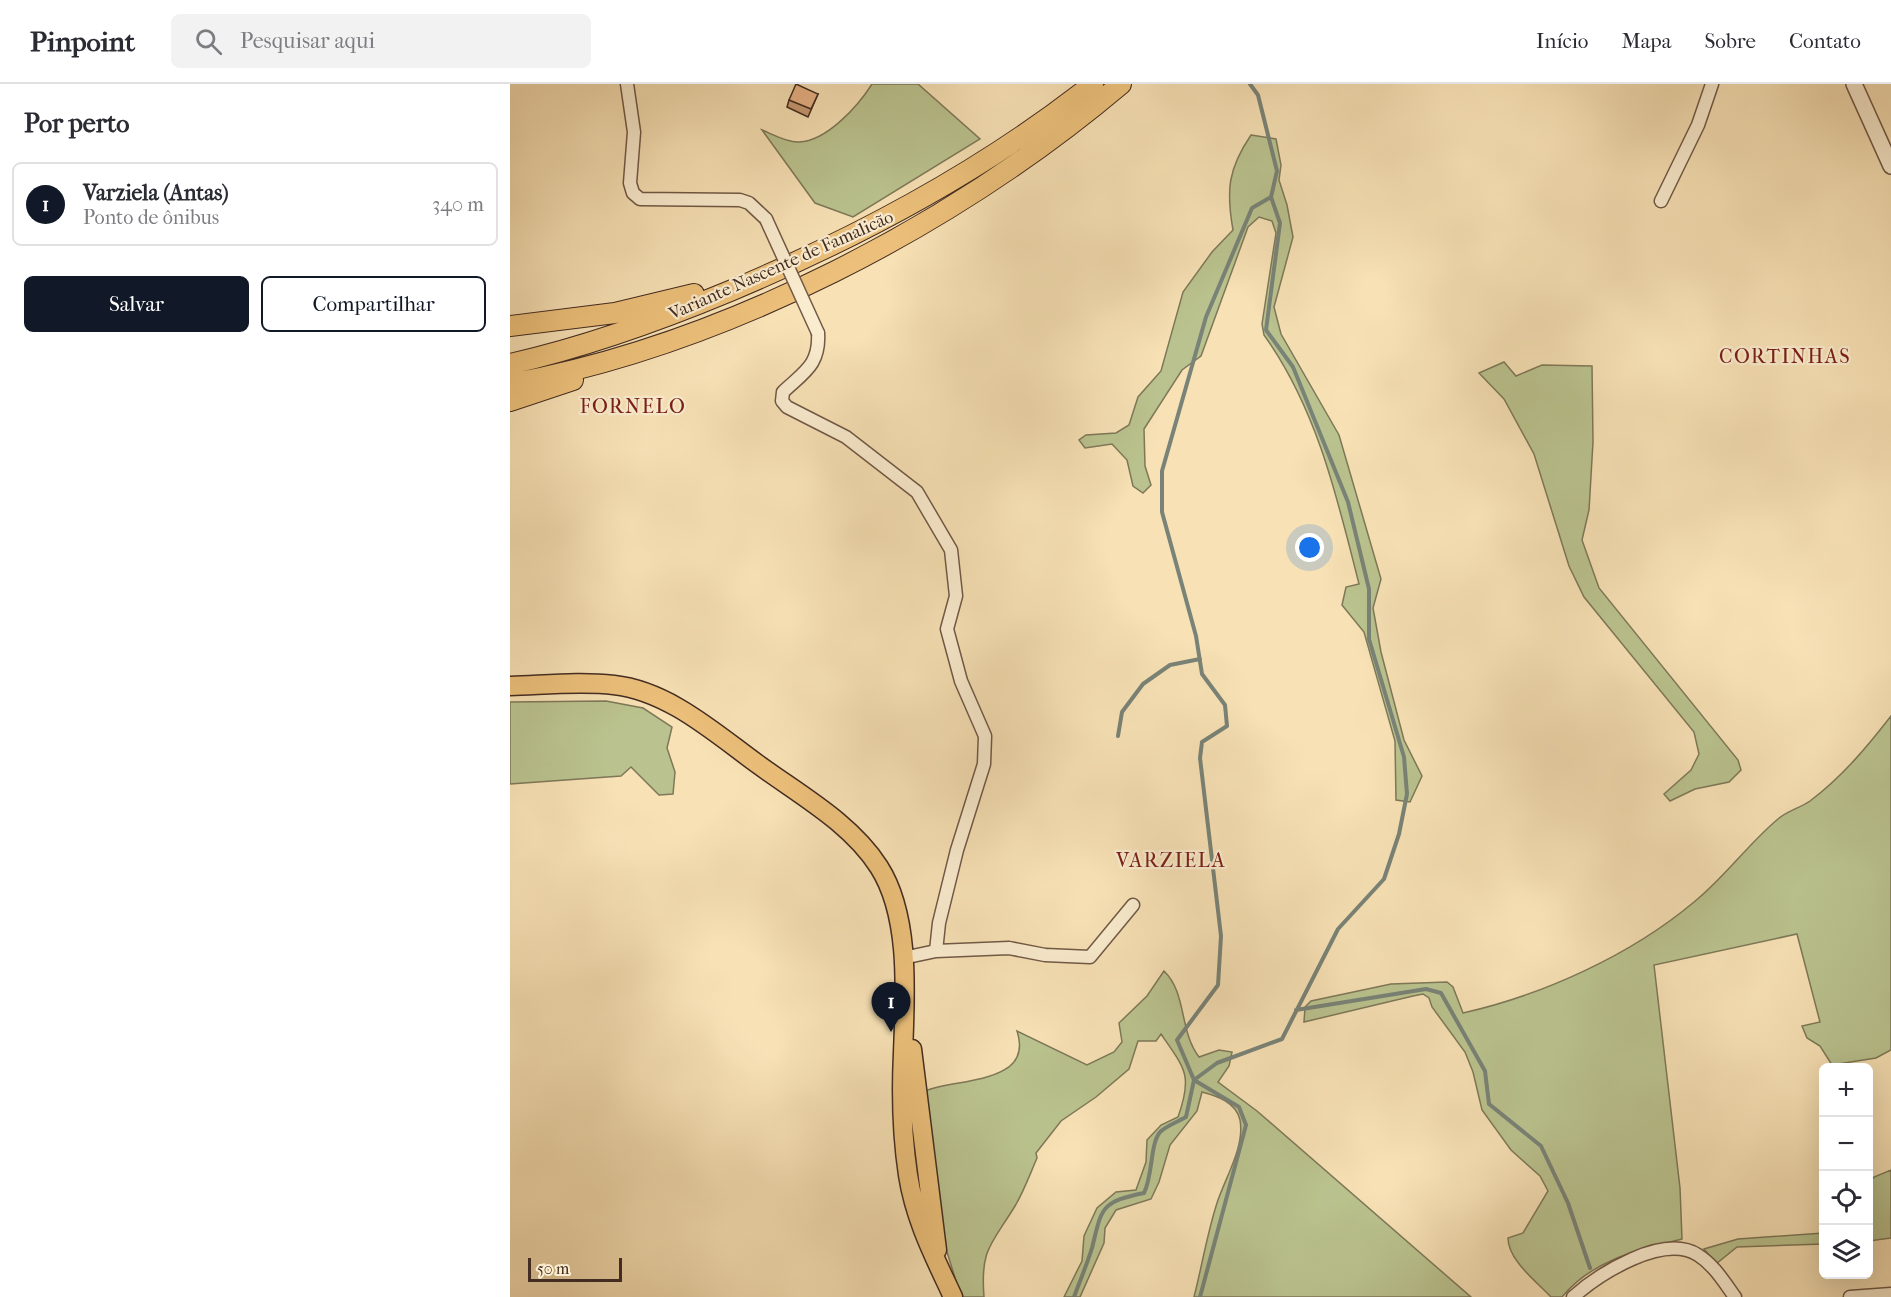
<!DOCTYPE html>
<html lang="pt">
<meta charset="utf-8">
<style>
:root{--surface:#fff;--page:#f2f2f3;--text:#2b2b33;--muted:#7c7c81;--line:#e1e1e2;--accent:#111827}
body{margin:0;font-family:"IM FELL French Canon",serif;background:var(--page);color:var(--text)}
.controls{position:absolute;right:18px;bottom:18px;display:grid;overflow:hidden;border-radius:9px;box-shadow:0 6px 24px #0002}
.controls button{width:54px;height:54px;display:grid;place-items:center;padding:0;border:0;border-bottom:2px solid var(--line);background:var(--surface);color:var(--text);font:30px sans-serif}
.scale{position:absolute;left:18px;bottom:15px;width:94px;box-sizing:border-box;padding-left:6px;border:3px solid #432c21;border-top:0;font-size:16px;line-height:21px;white-space:nowrap;color:#432c21;-webkit-text-stroke:4px #faeccf;paint-order:stroke}
.you{position:absolute;left:800px;top:464px;width:21px;height:21px;margin:-15px;border:4px solid #fff;border-radius:50%;background:#1a73e8;box-shadow:0 0 0 9px #1a73e833}
.badge{display:grid;place-items:center;width:39px;height:39px;border-radius:50%;background:var(--accent);color:#fff;font-size:20px;font-weight:700}
.pin{position:absolute;translate:-50% -50px;filter:drop-shadow(0 2px 3px #0008)}
.pin::after{content:'';position:absolute;top:32px;width:21px;height:18px;background:inherit;clip-path:polygon(0 0,100% 0,50% 100%)}
.list{margin:0;padding:0;list-style:none}
h2{display:flex;justify-content:space-between;align-items:center;height:78px;margin:0;padding:0 24px;font-size:26px}
h2 small{font-size:20px;font-weight:400;color:var(--muted)}
.list li{display:grid;grid-template-columns:39px 1fr auto;gap:18px;align-items:center;box-sizing:border-box;height:84px;margin:0 12px 12px;padding:0 12px;border:2px solid var(--line);border-radius:9px}
.list b{display:block;font-size:22px;white-space:nowrap}
.list p{margin:0;font-size:20px;white-space:nowrap;color:var(--muted)}
.list em{font-size:20px;font-style:normal;color:var(--muted)}
.actions{display:flex;gap:12px;padding:18px 24px}
.actions a{flex:1;padding:14px 0;border:2px solid var(--accent);border-radius:9px;text-align:center;font-size:21px;color:var(--accent)}
.actions .main{background:var(--accent);color:#fff}
.icon{flex:none;width:33px;height:33px;fill:none;stroke:currentColor;stroke-width:2;stroke-linecap:round;stroke-linejoin:round}
.map{position:relative;flex:none;width:1381px;height:1213px;overflow:hidden}
header{display:flex;align-items:center;gap:36px;box-sizing:border-box;height:84px;padding:0 30px;background:var(--surface);border-bottom:2px solid var(--line)}
header strong{font-size:28px}
nav{display:flex;gap:33px;margin-inline-start:auto;font-size:21px}
.search{width:420px;height:54px;background:var(--page);display:flex;align-items:center;gap:15px;box-sizing:border-box;padding:0 21px;border-radius:9px;color:var(--muted);font-size:22px}
main{display:flex}
aside{flex:1;background:var(--surface)}
.map>svg:first-child{display:block}
.green{fill:#bac38f;stroke:#7e7858;stroke-width:1.5}
.lines{fill:none;stroke-linecap:round;stroke-linejoin:round}
.stream{stroke:#798377;stroke-width:4}
.minor-casing{stroke:#705946;stroke-width:15}
.tertiary-casing{stroke:#705946;stroke-width:18}
.primary-casing{stroke:#432c21;stroke-width:21}
.trunk-casing{stroke:#432c21;stroke-width:22}
.minor{stroke:#faeccf;stroke-width:12}
.tertiary{stroke:#faeccf;stroke-width:15}
.primary{stroke:#ecc07a;stroke-width:18}
.trunk{stroke:#ecc07a;stroke-width:20}
.minor-bridge-casing{stroke:#705946;stroke-width:15;stroke-linecap:butt}
.minor-bridge{stroke:#faeccf;stroke-width:12}
.wall{fill:#c79972;stroke:#432c21;stroke-width:1.5}
.building{fill:#e7b285;stroke:#432c21;stroke-width:1.5}
.labels{text-anchor:middle;stroke-width:4.5;stroke-linejoin:round;paint-order:stroke}
.street-label{font-size:18px;fill:#432c21;stroke:#faeccf}
.neighbourhood-label{font-size:20px;letter-spacing:1.5px;fill:#7a1f14;stroke:#faeccf}
</style>
<header>
<strong>Pinpoint</strong>
<div class="search"><svg class="icon" aria-label="search" viewBox="0 0 24 24"><circle cx="10" cy="10" r="6"/><path d="M15 15l6 6"/></svg>Pesquisar aqui</div>
<nav><a>Início</a><a>Mapa</a><a>Sobre</a><a>Contato</a></nav>
</header>
<main>
<aside>
<h2>Por perto<small></small></h2>
<ul class="list">
<li><span class="badge">1</span><div><b>Varziela (Antas)</b><p>Ponto de ônibus</p></div><em>340 m</em></li>
</ul>
<div class="actions"><a class="main">Salvar</a><a>Compartilhar</a></div>
</aside>
<div class="map">
<svg width="1381" height="1213" viewBox="0 0 1381 1213">
<rect width="100%" height="100%" fill="#f7e1b5"/>
<filter id="stains"><feTurbulence type="fractalNoise" baseFrequency=".00333" numOctaves="4"/><feColorMatrix values="0 0 0 0 .2 0 0 0 0 .09 0 0 0 0 .02 0 0 0 .5 -.17"/></filter>
<radialGradient id="worn" r=".72"><stop offset=".6" stop-color="#630" stop-opacity="0"/><stop offset="1" stop-color="#630" stop-opacity=".3"/></radialGradient>
<path class="green" d="M362,0H408L470,55L343,133L305,119L252,46C262,50 278,59 289,58C317,57 348,22 362,0Z
M741,51L766,55L771,81L769,96L777,121L783,153L764,223L771,250L829,351L871,495L863,524L871,568L894,656L912,692L900,718L886,716L885,657L854,548L832,521L836,503L849,500C827,413 807,325 754,251L752,240L766,149L762,137L749,133L738,143L691,272L672,286L634,345L635,382L641,401L633,409L623,402L617,376L602,360L575,364L569,356L576,351L606,349L619,341L628,313L651,287L673,208L702,168L723,146C716,106 718,85 741,51Z
M994,278L1006,292L1032,281L1082,282L1083,358L1079,426L1072,456L1089,504L1228,676L1231,686L1219,698L1185,705L1160,717L1154,710L1181,686L1189,670L1184,648L1074,513L1059,482L1024,370L994,315L969,289Z
M96,617L133,624L162,643L157,664L165,688L163,710L149,711L121,683L111,692L0,700V618Z
M1381,632V966L1366,974L1322,981L1310,962L1297,954L1292,942L1310,938L1287,850L1144,881L1170,1104L1172,1155C1128,1166 1082,1176 1052,1213H1041C1026,1197 998,1176 998,1154L1013,1149L1038,1107L1030,1092L1001,1066L972,1026L963,988L955,968L922,923L919,914L913,910L903,912L794,938L795,923L801,917L881,900L937,898L943,903L953,929C1033,911 1121,871 1184,818C1215,793 1238,760 1268,735C1277,727 1290,724 1300,717C1332,693 1357,663 1381,632Z
M654,887C677,909 669,947 689,973L709,966L722,968L719,982L708,998L747,1027L961,1213H684C692,1182 697,1150 707,1119C715,1094 735,1063 730,1036C726,1018 707,1012 692,1008L687,1027L660,1061L649,1098L641,1115L606,1126L595,1144L594,1159L570,1213H554L572,1177L574,1152L587,1124L606,1108L626,1106L636,1078L637,1056L651,1041L668,1033C683,991 675,985 651,950L646,957H628L619,985L586,1013L551,1037L526,1069L527,1074C520,1090 514,1107 505,1122C482,1160 470,1164 474,1213H451L428,1139L415,1007C445,994 525,1001 507,947L577,981L604,968L612,958L609,939L637,912Z
M1381,1086V1154L1359,1157V1099L1364,1093Z
M1313,1149V1160L1227,1163L1206,1180L1194,1165L1228,1155Z"/>
<g class="lines">
<path class="stream" d="M608,652L612,628L633,600L660,581L690,575
M786,926L916,905L931,909L975,987L979,1020L1031,1062L1058,1119L1080,1184
M564,1213C570,1197 577,1180 582,1164C592,1124 590,1118 634,1109C643,1091 640,1060 650,1048C656,1042 669,1037 676,1033L684,996L667,956L708,901L711,852L690,674L692,658L717,642L715,621L692,590L686,552L652,428V387L696,233L742,124L761,113L767,87L748,11L740,0
M690,1213L736,1041L729,1023L684,996L707,979L772,955L828,845L874,795L889,750L897,710L894,673L859,555V505L838,418L783,283L756,246L770,139L761,113"/>
<defs>
<path id="minor" d="M117,0L124,48L120,99L123,109L130,115L230,116L239,119L256,135
M1151,117L1188,41L1202,0
M308,249C310,281 294,288 273,308L272,317L277,323L336,353L407,408L441,466L446,512L437,545L451,597L475,652L474,680L447,766L429,839L426,867L393,874
M426,867L499,864L535,871L580,873L623,821
M1063,1213C1089,1190 1153,1149 1188,1171C1204,1181 1214,1198 1225,1213
M1340,1213L1381,1210"/>
<path id="tertiary" d="M1344,0L1381,82"/>
<path id="primary" d="M0,602C34,601 70,597 104,601C159,607 206,650 249,681C290,711 341,739 369,783C401,833 395,912 393,969C391,1009 392,1051 398,1091C405,1136 424,1172 443,1213
M402,965L427,1166"/>
<path id="trunk" d="M0,242L105,229L184,210
M0,280C76,263 148,237 220,207C349,153 473,87 583,0
M0,300C216,260 444,141 611,0
M0,317L63,296"/>
</defs>
<use href="#minor" class="minor-casing"/>
<use href="#tertiary" class="tertiary-casing"/>
<use href="#primary" class="primary-casing"/>
<use href="#trunk" class="trunk-casing"/>
<use href="#minor" class="minor"/>
<use href="#tertiary" class="tertiary"/>
<use href="#primary" class="primary"/>
<use href="#trunk" class="trunk"/>
<defs>
<path id="minor-bridge" d="M256,135L308,249"/>
</defs>
<use href="#minor-bridge" class="minor-bridge-casing"/>
<use href="#minor-bridge" class="minor-bridge"/>
</g>
<path class="wall" d="M308,10L298,33L277,23L279,16Z"/>
<path class="building" d="M286,0L308,10L301,25L279,16Z"/>
<g class="labels">
<g class="street-label">
<text transform="translate(271 181) rotate(-24)" y="6">Variante Nascente de Famalicão</text>
</g>
<g class="neighbourhood-label">
<text x="1275" y="279">CORTINHAS</text>
<text x="123" y="329">FORNELO</text>
<text x="661" y="783">VARZIELA</text>
</g>
</g>
<rect width="100%" height="100%" filter="url(#stains)"/>
<rect width="100%" height="100%" fill="url(#worn)"/>
</svg>
<div class="controls">
<button>+</button>
<button>−</button>
<button><svg class="icon" aria-label="locate" viewBox="0 0 24 24"><circle cx="12" cy="12" r="6"/><path d="M12 2v4M12 18v4M2 12h4M18 12h4"/></svg></button>
<button><svg class="icon" aria-label="layers" viewBox="0 0 24 24"><path d="M12 4l9 5-9 5-9-5zM3 14l9 5 9-5"/></svg></button>
</div>
<div class="scale">50 m</div>
<div class="you"></div>
<div class="pin badge" style="left:381px;top:948px">1</div>
</div>
</main>
